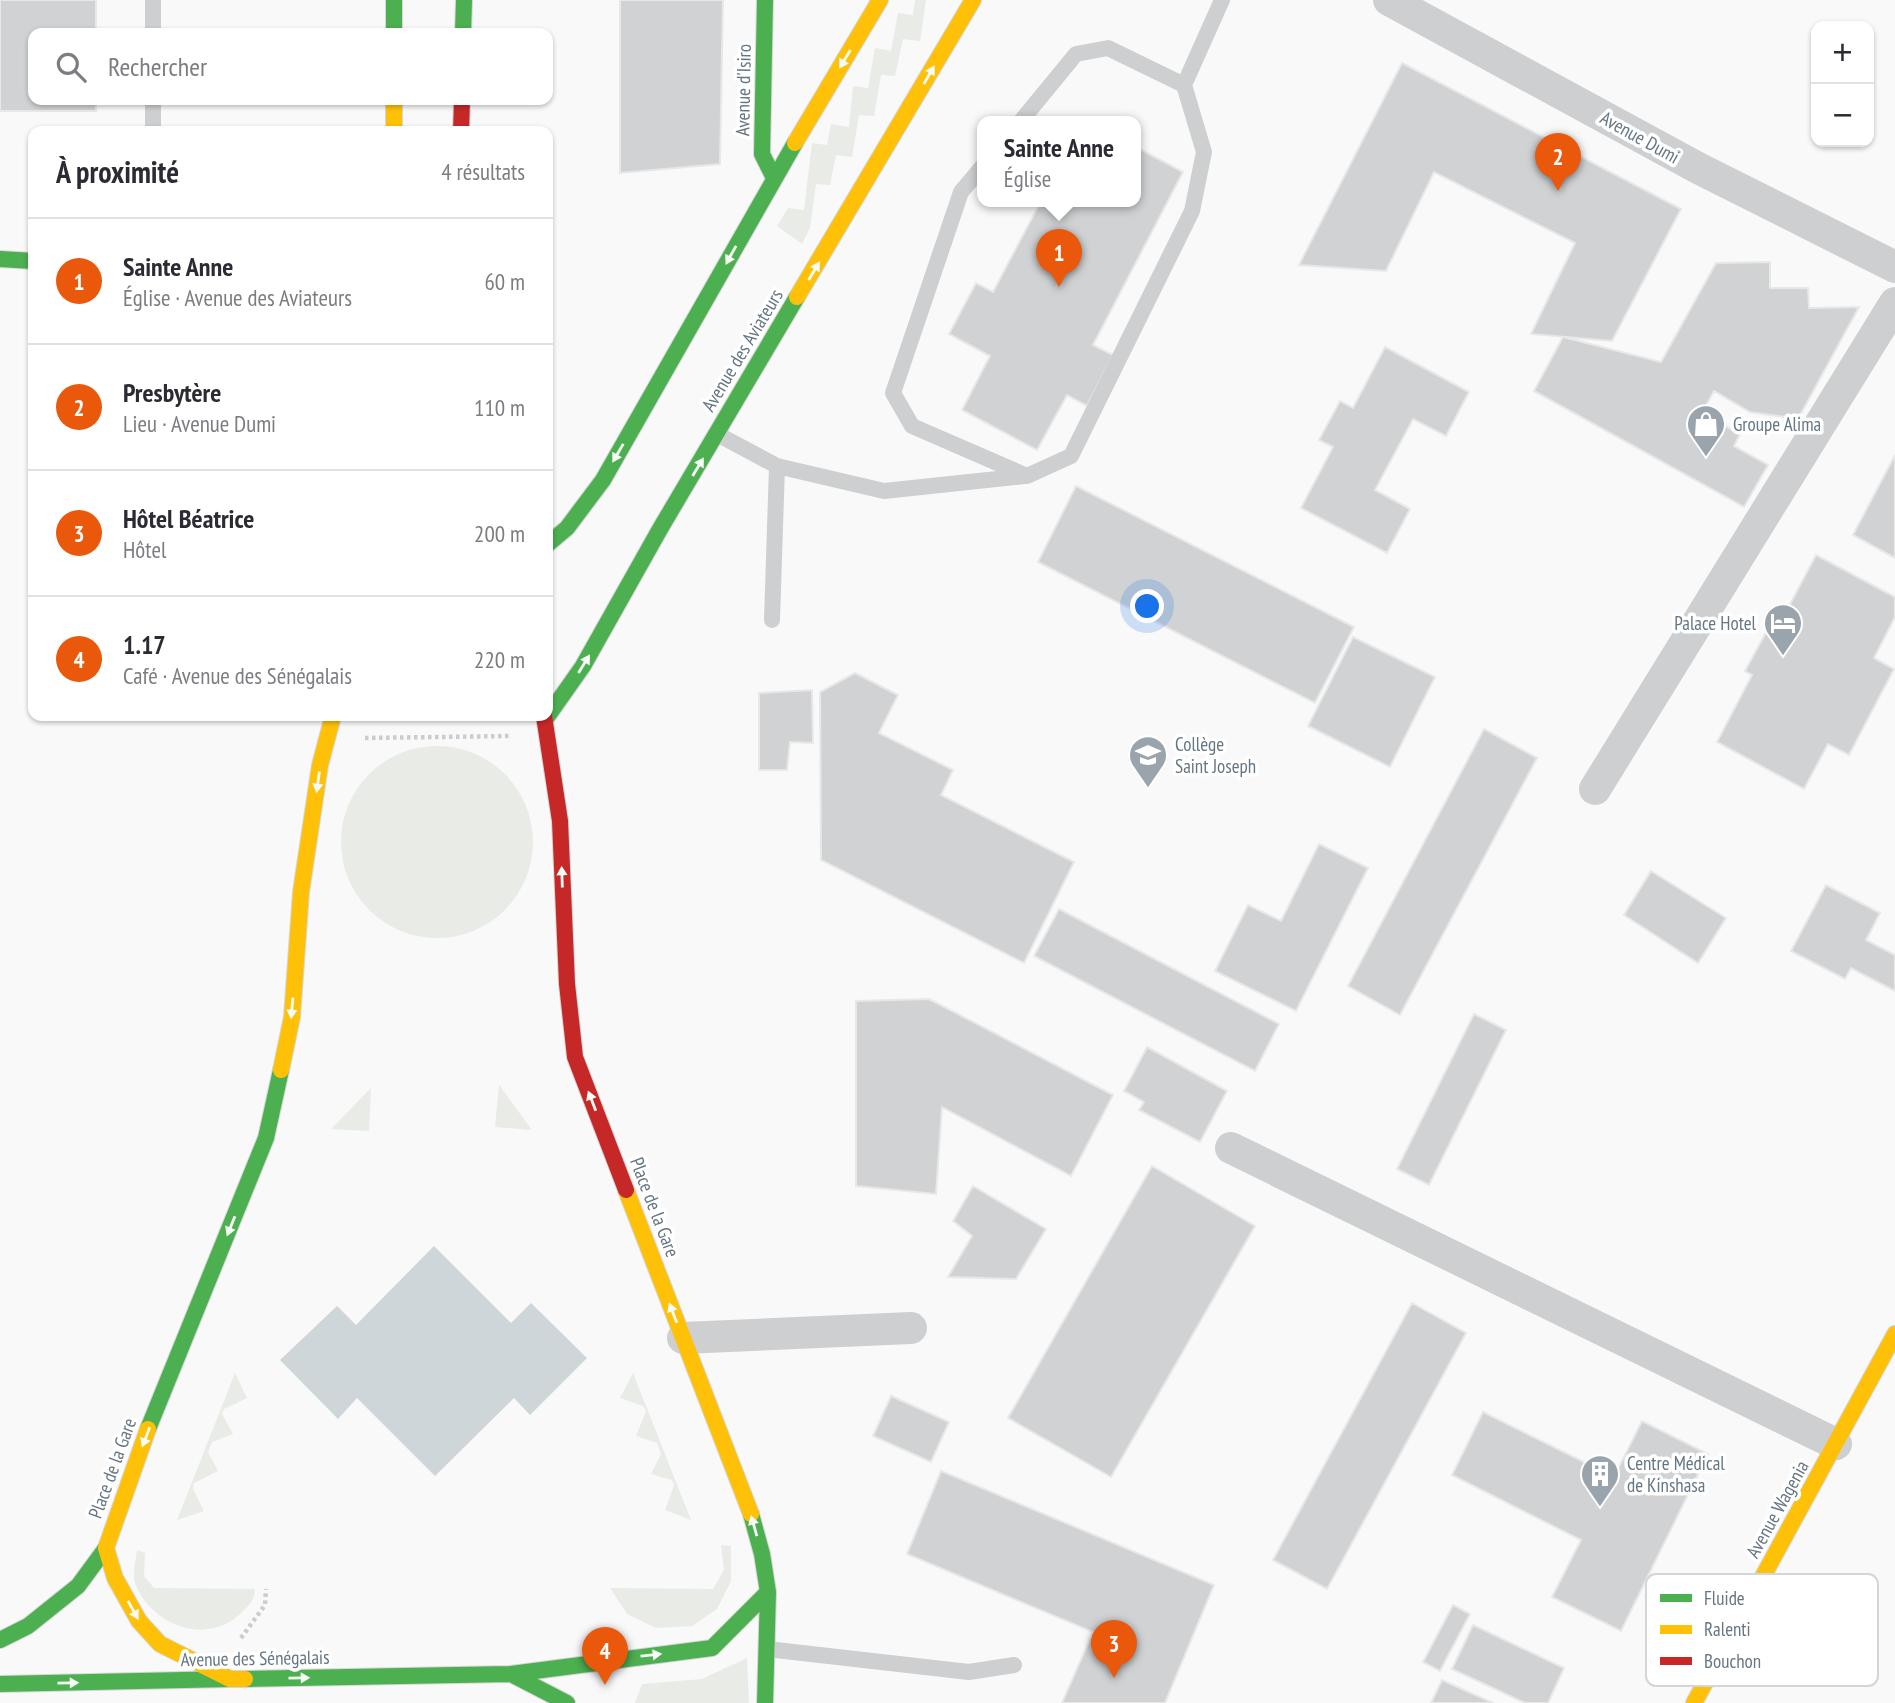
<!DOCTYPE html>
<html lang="fr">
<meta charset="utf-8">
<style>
:root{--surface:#fff;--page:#f2f2f3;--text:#2b2b33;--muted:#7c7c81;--line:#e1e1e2;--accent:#ea580c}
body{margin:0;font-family:"PT Sans Narrow",sans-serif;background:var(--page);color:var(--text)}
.controls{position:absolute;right:21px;top:21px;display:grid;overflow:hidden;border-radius:14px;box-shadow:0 2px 5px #0004}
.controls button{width:63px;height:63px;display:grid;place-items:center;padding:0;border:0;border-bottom:2px solid var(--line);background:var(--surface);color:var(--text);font:35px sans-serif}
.you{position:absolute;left:1148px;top:607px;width:24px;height:24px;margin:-18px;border:5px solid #fff;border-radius:50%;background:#1a73e8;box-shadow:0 0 0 10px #1a73e833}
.badge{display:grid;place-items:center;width:46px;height:46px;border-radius:50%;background:var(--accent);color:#fff;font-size:23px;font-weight:700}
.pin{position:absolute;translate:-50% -58px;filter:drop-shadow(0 2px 4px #0008)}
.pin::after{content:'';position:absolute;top:37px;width:24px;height:21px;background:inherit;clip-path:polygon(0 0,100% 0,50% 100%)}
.popup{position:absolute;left:977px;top:116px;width:164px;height:91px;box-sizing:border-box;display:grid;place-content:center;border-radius:14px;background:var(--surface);filter:drop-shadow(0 2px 5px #0005);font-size:23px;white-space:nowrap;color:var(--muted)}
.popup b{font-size:26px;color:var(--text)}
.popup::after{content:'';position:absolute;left:50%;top:100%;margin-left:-14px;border:14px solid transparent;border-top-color:var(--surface)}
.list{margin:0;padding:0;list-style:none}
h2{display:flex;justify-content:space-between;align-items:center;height:91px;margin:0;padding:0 28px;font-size:30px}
h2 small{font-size:23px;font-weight:400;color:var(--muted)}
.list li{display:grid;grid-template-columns:46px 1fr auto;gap:21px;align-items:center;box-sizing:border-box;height:126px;padding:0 28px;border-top:2px solid var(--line)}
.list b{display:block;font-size:26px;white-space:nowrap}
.list p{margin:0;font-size:23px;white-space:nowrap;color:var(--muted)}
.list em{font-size:23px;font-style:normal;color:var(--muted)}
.icon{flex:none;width:38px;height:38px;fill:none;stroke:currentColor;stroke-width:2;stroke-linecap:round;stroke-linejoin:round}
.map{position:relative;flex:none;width:1895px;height:1703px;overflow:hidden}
.search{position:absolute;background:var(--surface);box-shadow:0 2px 5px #0004;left:28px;top:28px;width:525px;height:77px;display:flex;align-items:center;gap:18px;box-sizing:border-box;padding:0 24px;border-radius:14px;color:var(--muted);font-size:26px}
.panel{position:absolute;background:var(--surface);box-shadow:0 2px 5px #0004;left:28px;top:126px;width:525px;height:595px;border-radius:14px}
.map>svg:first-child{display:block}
.green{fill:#e8ebe6}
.water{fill:#ced6d9}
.building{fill:#d0d2d3;stroke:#e8e8e8;stroke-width:2}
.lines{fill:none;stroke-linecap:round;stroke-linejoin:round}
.fast-casing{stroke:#d5d6d7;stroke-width:18}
.slow-casing{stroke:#d5d6d7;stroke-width:18}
.jam-casing{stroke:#d5d6d7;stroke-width:18}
.path{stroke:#cbcccd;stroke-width:4.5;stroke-dasharray:3.5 3.5;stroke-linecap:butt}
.lane{stroke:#cecfd0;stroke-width:16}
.street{stroke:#cecfd0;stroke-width:32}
.fast{stroke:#4caf50;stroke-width:16}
.slow{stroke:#ffc107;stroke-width:16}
.jam{stroke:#c62828;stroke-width:16}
.oneway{fill:#f6fbf6}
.labels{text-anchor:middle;stroke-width:7;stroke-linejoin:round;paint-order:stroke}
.street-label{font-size:19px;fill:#657683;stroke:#fff}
.poi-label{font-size:19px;fill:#657683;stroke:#fff;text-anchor:start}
.key{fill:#fff;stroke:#d1d6da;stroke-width:2}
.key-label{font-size:19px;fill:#657683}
</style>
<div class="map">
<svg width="1895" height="1703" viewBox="0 0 1895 1703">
<rect width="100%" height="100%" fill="#f9f9f9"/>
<path class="green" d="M915,0H926L920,41L903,39L895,76L881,75L874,116L859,115L852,157L836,155L830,185L816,184L810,228L802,244L777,226L788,208L804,210L812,143L827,145L831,124L849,127L853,86L868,88L875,48L891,51L898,13L913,15Z
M341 842a96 96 0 1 1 192 0a96 96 0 1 1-192 0Z
M499,1085L532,1130L495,1127Z
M371,1088L369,1131L331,1129Z
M235,1373L247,1398L224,1409L222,1414L233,1434L212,1442L208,1452L218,1471L194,1483L193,1489L204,1511L177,1520Z
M633,1373L691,1520L665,1510L674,1485L672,1480L651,1474L661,1454L657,1443L636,1436L646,1411L643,1406L620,1398Z
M721,1545L731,1546V1581L717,1609L692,1626L656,1628L627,1614L610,1588L713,1589L724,1570Z
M137,1550L145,1553L144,1576L154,1588L255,1589C254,1601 250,1604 242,1612C208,1647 151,1626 135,1583C132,1574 136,1560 137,1550Z
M747,1658L749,1703H635L642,1684L702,1679Z"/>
<path class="water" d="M434,1246L511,1323L531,1303L587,1358L530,1415L514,1398L435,1476L357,1398L338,1419L280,1360L337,1306L356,1325Z"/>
<path class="building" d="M0,0H96V33H33V100H96V111H0Z
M620,0H723L720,164L620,173Z
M1402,63L1681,209L1612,341L1531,334L1575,243L1434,172L1386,271L1299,265Z
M1136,147L1183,172L1093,345L1113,355L1087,406L1067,395L1037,450L962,410L990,356L949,334L976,283L993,292L1041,201H1136Z
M1770,262V288H1808L1809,308L1859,307L1798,419L1750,412L1714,391L1702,413L1740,434L1734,446L1768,465L1744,507L1534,391L1563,337L1661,362L1716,263Z
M1385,347L1469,392L1446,436L1413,419L1375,490L1410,509L1387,553L1301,508L1333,447L1319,440L1340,401L1353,408Z
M1895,455V558L1853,535Z
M1076,486L1354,627L1315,703L1038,562Z
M1816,555L1895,597V617L1874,658L1894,669L1849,755L1828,744L1804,789L1717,742L1752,675L1745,671L1770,625L1777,629Z
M1353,637L1435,677L1390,767L1308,726Z
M855,673L898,695L879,733L953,770L941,795L1074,862L1024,963L821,860L820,692Z
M812,690L813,743L790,742L787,770H759V693Z
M1484,729L1537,758L1400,1015L1348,986Z
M1319,844L1368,868L1296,1011L1215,971L1248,905L1281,921Z
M1651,871L1726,918L1698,963L1624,915Z
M1826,885L1880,913L1866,940L1895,955V991L1851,968L1845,979L1791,951Z
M1059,909L1279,1024L1255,1071L1034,956Z
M929,999L1113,1095L1071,1176L942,1107L936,1194L856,1186V1001Z
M1474,1014L1506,1030L1429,1185L1397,1169Z
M1147,1047L1227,1091L1200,1142L1139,1110L1144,1102L1124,1091Z
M1152,1166L1255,1226L1111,1477L1008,1418Z
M973,1186L1046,1229L1016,1279L948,1277L972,1236L953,1221Z
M1412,1303L1466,1333L1327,1589L1273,1560Z
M891,1396L949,1422L931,1462L873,1436Z
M1483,1412L1614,1477L1642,1421L1708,1454L1621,1631L1552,1597L1581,1540L1452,1475Z
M941,1471L1214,1585L1165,1703H1062L1093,1632L907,1554Z
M1453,1605L1470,1614L1440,1671L1423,1662Z
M1473,1625L1564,1668L1548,1703H1525L1452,1669Z
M1442,1680L1493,1703H1431Z"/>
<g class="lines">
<defs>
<path id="fast" d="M394,0V33
M765,0L762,154L774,178
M463,33L464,0
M0,259L33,261
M548,544L567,528L603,480L795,143
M545,720L583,666L660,529L797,297
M148,1429L266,1138L281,1070
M751,1514L762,1554L768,1592L765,1703
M0,1640L28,1626L78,1586L106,1548
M511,1674L567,1703
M245,1679L511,1674L712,1648L768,1592
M0,1684L230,1679"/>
<path id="slow" d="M394,100V131
M795,143L880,0
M797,297L973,0
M281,1070L292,1017L301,892L320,765L333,716
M626,1190L751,1514
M148,1429L106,1548L115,1578L139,1621L160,1644L230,1679H245
M1694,1703L1895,1334"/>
<path id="jam" d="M461,131L462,100
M544,716L560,821L567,984L575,1057L626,1190"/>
</defs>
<use href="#fast" class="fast-casing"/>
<use href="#slow" class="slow-casing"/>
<use href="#jam" class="jam-casing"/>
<path class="path" d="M365,738L510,736
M241,1638L265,1605L266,1589"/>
<path class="lane" d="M153,0V33
M153,100V131
M1021,121L1076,54L1108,48L1184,85
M982,167L961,192L893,393L912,426L1027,476L1071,456L1192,211L1204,152L1184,85L1222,0
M717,434L777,466L884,491L1025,476
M772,620L777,466
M767,1649L969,1672L1014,1665"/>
<path class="street" d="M1389,0L1698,168L1895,267
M1595,789L1895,303
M1231,1148L1836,1444
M683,1338L911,1328"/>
<use href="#fast" class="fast"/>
<use href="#slow" class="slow"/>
<use href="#jam" class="jam"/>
</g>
<defs><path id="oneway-solid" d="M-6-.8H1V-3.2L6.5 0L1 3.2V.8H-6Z" transform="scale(1.75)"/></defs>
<g class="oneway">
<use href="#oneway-solid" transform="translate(845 59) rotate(121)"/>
<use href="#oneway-solid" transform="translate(929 75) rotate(-60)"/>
<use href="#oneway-solid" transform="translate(731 255) rotate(119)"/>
<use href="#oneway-solid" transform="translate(814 271) rotate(-59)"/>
<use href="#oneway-solid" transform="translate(618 453) rotate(120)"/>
<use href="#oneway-solid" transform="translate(698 467) rotate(-59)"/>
<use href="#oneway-solid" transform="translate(584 664) rotate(-58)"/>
<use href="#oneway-solid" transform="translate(318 782) rotate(98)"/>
<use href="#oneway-solid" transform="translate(562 877) rotate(-92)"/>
<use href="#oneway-solid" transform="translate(292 1008) rotate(95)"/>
<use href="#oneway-solid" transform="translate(592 1101) rotate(-111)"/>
<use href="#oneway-solid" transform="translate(231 1226) rotate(112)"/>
<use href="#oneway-solid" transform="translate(673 1313) rotate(-111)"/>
<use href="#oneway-solid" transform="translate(146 1437) rotate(111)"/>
<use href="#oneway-solid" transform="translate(754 1526) rotate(-106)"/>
<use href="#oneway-solid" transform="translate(133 1610) rotate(61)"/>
<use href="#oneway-solid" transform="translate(651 1655) rotate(-6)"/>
<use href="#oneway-solid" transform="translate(299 1678) rotate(-1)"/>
<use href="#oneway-solid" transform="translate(68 1683) rotate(-1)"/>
</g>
<defs>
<symbol id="shop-pin" viewBox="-11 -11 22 30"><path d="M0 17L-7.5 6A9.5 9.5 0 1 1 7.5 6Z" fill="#99a4ac" stroke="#fff"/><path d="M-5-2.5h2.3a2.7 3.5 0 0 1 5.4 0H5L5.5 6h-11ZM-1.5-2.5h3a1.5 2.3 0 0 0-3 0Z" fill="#fff"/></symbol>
<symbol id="hotel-pin" viewBox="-11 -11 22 30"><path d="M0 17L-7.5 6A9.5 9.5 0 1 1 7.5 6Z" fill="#99a4ac" stroke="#fff"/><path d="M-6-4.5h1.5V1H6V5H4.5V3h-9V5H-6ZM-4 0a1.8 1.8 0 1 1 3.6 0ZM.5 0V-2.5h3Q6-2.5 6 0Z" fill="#fff"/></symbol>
<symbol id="school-pin" viewBox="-11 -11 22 30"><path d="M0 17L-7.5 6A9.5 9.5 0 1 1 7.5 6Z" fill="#99a4ac" stroke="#fff"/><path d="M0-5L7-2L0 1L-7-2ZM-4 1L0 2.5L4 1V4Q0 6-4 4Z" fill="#fff"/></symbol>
<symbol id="building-pin" viewBox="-11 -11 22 30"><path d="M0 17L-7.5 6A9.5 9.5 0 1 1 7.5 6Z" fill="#99a4ac" stroke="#fff"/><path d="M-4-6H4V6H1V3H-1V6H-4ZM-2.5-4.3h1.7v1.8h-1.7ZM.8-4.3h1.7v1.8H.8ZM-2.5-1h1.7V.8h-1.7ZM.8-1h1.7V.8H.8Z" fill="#fff"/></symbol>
</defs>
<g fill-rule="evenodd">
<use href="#shop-pin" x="1684" y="402" width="44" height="60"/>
<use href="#hotel-pin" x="1761" y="601" width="44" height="60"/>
<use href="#school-pin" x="1126" y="733" width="44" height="60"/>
<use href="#building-pin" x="1578" y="1452" width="44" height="60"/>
</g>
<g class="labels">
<g class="street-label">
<text transform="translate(743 90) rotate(-89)" y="7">Avenue d'Isiro</text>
<text transform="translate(1640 137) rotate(29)" y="7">Avenue Dumi</text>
<text transform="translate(742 350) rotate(-59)" y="7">Avenue des Aviateurs</text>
<text transform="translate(655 1207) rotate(69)" y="7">Place de la Gare</text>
<text transform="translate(112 1468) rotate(-70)" y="7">Place de la Gare</text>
<text transform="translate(1777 1509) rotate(-61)" y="7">Avenue Wagenia</text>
<text transform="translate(255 1658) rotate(-1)" y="7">Avenue des Sénégalais</text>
</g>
<g class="poi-label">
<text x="1733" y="431">Groupe Alima</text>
<text x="1756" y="630" text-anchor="end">Palace Hotel</text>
<text x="1175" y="751">Collège<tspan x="1175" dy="22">Saint Joseph</tspan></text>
<text x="1627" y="1470">Centre Médical<tspan x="1627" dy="22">de Kinshasa</tspan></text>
</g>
</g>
<rect x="1646" y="1574" width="232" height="112" rx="10" class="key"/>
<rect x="1660" y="1594" width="32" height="8" fill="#4caf50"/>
<rect x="1660" y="1625" width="32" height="9" fill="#ffc107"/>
<rect x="1660" y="1657" width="32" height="8" fill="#c62828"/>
<g class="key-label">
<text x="1704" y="1605">Fluide</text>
<text x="1704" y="1636">Ralenti</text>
<text x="1704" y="1668">Bouchon</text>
</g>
</svg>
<div class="controls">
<button>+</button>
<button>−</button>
</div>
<div class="you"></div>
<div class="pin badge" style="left:1059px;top:287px">1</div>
<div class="popup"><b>Sainte Anne</b>Église</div>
<div class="pin badge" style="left:1558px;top:191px">2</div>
<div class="pin badge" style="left:1114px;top:1678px">3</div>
<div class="pin badge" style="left:605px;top:1685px">4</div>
<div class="search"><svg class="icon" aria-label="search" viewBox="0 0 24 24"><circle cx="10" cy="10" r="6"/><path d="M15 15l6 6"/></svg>Rechercher</div>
<section class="panel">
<h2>À proximité<small>4 résultats</small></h2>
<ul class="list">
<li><span class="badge">1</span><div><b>Sainte Anne</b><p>Église · Avenue des Aviateurs</p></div><em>60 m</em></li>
<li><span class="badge">2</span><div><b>Presbytère</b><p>Lieu · Avenue Dumi</p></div><em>110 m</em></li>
<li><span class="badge">3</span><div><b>Hôtel Béatrice</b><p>Hôtel</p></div><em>200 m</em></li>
<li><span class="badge">4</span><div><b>1.17</b><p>Café · Avenue des Sénégalais</p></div><em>220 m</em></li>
</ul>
</section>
</div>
